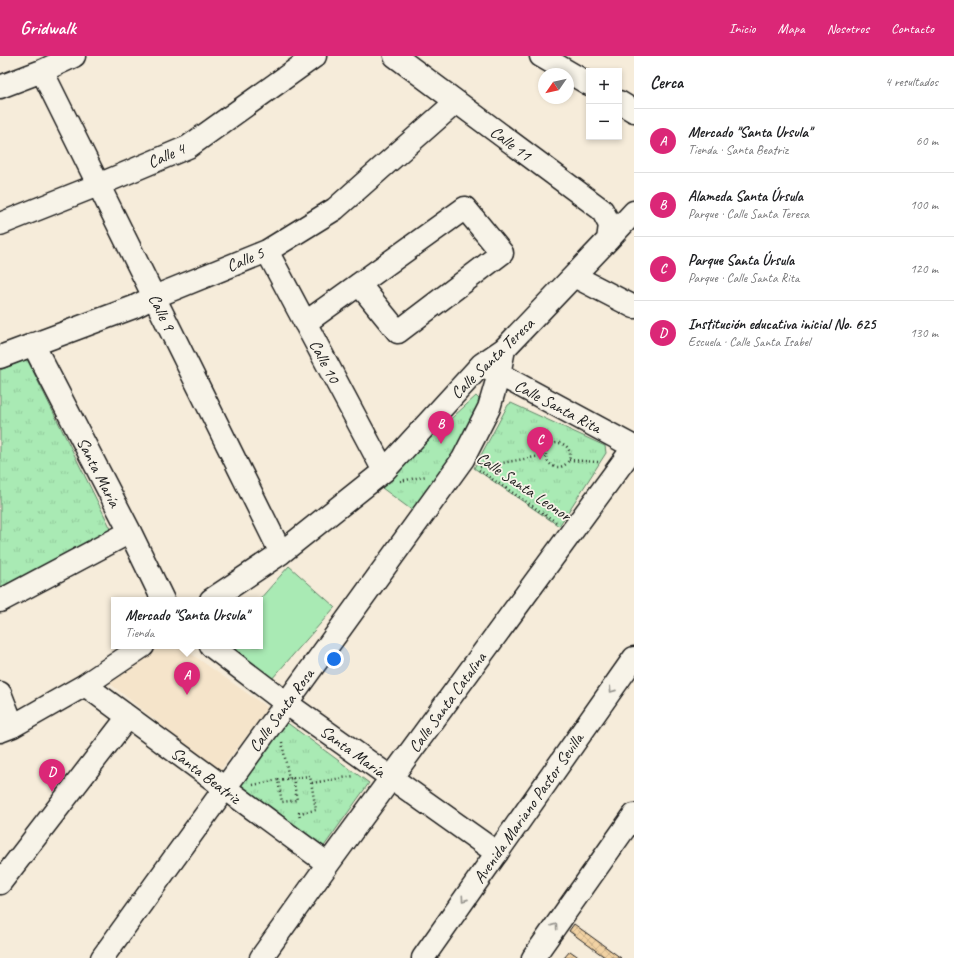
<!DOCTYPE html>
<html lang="es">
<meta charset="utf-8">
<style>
:root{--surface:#fff;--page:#f6f6f6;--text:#202124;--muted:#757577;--line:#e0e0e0;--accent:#db2777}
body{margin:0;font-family:Caveat,sans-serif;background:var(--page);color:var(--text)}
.controls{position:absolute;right:12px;top:12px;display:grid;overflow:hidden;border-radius:0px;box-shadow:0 2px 6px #0003}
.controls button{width:36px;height:36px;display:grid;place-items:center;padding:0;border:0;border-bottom:1px solid var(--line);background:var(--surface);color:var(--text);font:20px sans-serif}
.compass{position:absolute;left:538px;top:12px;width:36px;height:36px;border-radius:50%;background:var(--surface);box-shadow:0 2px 6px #0003;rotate:236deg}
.you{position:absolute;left:334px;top:603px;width:14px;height:14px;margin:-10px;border:3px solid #fff;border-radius:50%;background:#1a73e8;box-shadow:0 0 0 6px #1a73e833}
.badge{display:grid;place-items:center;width:26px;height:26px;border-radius:50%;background:var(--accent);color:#fff;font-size:13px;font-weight:700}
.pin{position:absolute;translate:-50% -33px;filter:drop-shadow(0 1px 2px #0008)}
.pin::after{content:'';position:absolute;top:21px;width:14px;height:12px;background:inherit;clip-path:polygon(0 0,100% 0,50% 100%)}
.popup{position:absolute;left:111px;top:541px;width:152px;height:52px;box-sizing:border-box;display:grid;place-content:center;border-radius:0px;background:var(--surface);filter:drop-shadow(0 1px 3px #0005);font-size:13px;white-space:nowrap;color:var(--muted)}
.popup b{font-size:15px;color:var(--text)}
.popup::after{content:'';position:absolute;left:50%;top:100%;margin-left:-8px;border:8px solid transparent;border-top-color:var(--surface)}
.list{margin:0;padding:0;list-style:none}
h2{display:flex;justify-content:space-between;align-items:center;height:52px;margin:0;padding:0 16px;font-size:17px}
h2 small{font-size:13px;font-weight:400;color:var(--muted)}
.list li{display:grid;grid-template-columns:26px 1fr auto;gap:12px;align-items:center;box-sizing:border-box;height:64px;padding:0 16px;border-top:1px solid var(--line)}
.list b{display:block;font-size:15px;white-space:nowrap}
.list p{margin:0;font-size:13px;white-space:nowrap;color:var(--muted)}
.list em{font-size:13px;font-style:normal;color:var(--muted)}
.map{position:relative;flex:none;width:634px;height:902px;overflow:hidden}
header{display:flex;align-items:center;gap:24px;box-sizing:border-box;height:56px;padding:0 20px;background:var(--accent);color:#fff}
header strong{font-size:19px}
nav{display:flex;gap:22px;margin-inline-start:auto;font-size:14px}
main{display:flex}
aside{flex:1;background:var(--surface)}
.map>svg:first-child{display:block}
.built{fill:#f5e4ca}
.green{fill:#a9eab4;stroke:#628368}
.park{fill:url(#park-tufts);stroke:#628368}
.building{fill:url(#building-cross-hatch);stroke:#1c1c1c}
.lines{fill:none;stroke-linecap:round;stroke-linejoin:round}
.minor-casing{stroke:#1c1c1c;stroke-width:25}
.major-casing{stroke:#1c1c1c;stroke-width:25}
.path{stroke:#1c1c1c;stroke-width:2.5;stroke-dasharray:1 3;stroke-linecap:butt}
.minor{stroke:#f7f3e8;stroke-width:22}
.major{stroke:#f7f3e8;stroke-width:22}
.oneway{stroke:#94928c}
.labels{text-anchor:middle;stroke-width:3.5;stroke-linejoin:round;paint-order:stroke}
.street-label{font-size:17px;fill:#1c1c1c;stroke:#f7f3e8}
</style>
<header>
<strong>Gridwalk</strong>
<nav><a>Inicio</a><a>Mapa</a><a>Nosotros</a><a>Contacto</a></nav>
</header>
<main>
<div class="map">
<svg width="634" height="902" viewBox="0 0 634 902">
<defs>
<pattern id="park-tufts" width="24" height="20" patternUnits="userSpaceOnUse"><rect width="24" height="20" fill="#a9eab4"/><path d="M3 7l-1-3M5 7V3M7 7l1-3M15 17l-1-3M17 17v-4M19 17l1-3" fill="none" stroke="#91c89a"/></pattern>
<pattern id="building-cross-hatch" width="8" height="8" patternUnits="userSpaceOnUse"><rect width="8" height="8" fill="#f2d2a3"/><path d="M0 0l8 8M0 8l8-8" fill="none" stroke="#cfb48c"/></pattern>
</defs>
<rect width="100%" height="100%" fill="#f6ecda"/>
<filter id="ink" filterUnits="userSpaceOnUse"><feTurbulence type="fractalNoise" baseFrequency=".025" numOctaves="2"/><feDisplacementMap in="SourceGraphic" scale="8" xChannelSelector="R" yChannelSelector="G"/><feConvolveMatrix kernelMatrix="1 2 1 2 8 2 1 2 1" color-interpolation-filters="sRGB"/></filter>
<g filter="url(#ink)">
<path class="built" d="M161,590H180L268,652L219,716L108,626Z"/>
<path class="green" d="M289,510L335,551L271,624L233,590H260V544H259Z"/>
<path class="park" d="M27,303L114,479L0,539V314Z
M476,340L483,347L451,402L413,455L378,429Z
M511,347L605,390L606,397L559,470L474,412L508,349Z
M282,663L369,727L322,793L234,729Z"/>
<path class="building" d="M574,868L621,902H606L569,875Z
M570,895L580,902H564Z"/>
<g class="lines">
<defs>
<path id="minor" d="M395,0L602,154L610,169L608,184
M541,0L589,28
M42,15L281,497
M0,31L42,15L74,0
M619,46L634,55
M0,168L98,129L188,91L315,0
M267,195L384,415
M574,220L634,251
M305,267L465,152L502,197L398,276L359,228
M33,288L130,476L163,544
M0,301L134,251L154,241L267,195L335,153L456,46
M486,311L634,391
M211,544L281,497L384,415L482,308L504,293L608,184L634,156
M0,545L130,476
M211,590L286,647L497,797
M85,629L328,808
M0,637L13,670
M0,675L13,670L85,629L143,590
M0,827L128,661
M102,902L463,403L489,352L499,318L504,293
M261,902L328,808L634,391"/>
<path id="major" d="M423,902L634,602
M533,902L634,759"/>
</defs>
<use href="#minor" class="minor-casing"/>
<use href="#major" class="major-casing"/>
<path class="path" d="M546 399a12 12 0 1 1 24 0a12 12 0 1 1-24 0Z
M569,404L598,406
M480,411L546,399
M479,414L556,466
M400,425L427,420
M282,686L289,723
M293,722L310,720L316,754L299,757L300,763
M293,722L297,744L282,746L278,724Z
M312,727L354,720
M253,729L278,724"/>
<use href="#minor" class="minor"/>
<use href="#major" class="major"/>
</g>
<defs><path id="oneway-chevron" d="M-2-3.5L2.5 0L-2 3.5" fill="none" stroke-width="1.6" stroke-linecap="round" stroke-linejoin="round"/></defs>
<g class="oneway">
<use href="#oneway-chevron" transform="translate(612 634) rotate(125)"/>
<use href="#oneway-chevron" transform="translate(464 843) rotate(125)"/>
<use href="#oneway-chevron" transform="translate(555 870) rotate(-55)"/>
</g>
</g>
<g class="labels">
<g class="street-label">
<text transform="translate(511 87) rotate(37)" y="6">Calle 11</text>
<text transform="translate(166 99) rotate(-24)" y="6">Calle 4</text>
<text transform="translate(245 203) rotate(-23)" y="6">Calle 5</text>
<text transform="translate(162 256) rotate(64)" y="6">Calle 9</text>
<text transform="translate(492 302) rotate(-44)" y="6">Calle Santa Teresa</text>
<text transform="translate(325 305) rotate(62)" y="6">Calle 10</text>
<text transform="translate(558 350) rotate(28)" y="6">Calle Santa Rita</text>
<text transform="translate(99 416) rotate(63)" y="6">Santa María</text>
<text transform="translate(524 430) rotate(34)" y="6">Calle Santa Leonor</text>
<text transform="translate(447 646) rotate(-54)" y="6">Calle Santa Catalina</text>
<text transform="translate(281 654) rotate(-54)" y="6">Calle Santa Rosa</text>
<text transform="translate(353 695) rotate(36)" y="6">Santa María</text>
<text transform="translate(206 719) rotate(37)" y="6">Santa Beatriz</text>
<text transform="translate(528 752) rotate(-55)" y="6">Avenida Mariano Pastor Sevilla</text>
</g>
</g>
</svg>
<div class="controls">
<button>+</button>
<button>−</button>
</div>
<svg class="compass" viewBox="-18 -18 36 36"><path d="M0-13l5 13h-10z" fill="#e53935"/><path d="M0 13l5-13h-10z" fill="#757577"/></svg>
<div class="you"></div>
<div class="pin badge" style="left:187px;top:639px">A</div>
<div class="popup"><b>Mercado &quot;Santa Ursula&quot;</b>Tienda</div>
<div class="pin badge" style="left:441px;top:388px">B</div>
<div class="pin badge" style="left:540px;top:404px">C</div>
<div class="pin badge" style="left:52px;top:736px">D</div>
</div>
<aside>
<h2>Cerca<small>4 resultados</small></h2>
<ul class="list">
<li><span class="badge">A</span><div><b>Mercado &quot;Santa Ursula&quot;</b><p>Tienda · Santa Beatriz</p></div><em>60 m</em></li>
<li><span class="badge">B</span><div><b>Alameda Santa Úrsula</b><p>Parque · Calle Santa Teresa</p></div><em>100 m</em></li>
<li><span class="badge">C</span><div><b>Parque Santa Úrsula</b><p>Parque · Calle Santa Rita</p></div><em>120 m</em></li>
<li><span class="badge">D</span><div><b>Institución educativa inicial No. 625</b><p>Escuela · Calle Santa Isabel</p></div><em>130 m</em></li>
</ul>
</aside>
</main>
